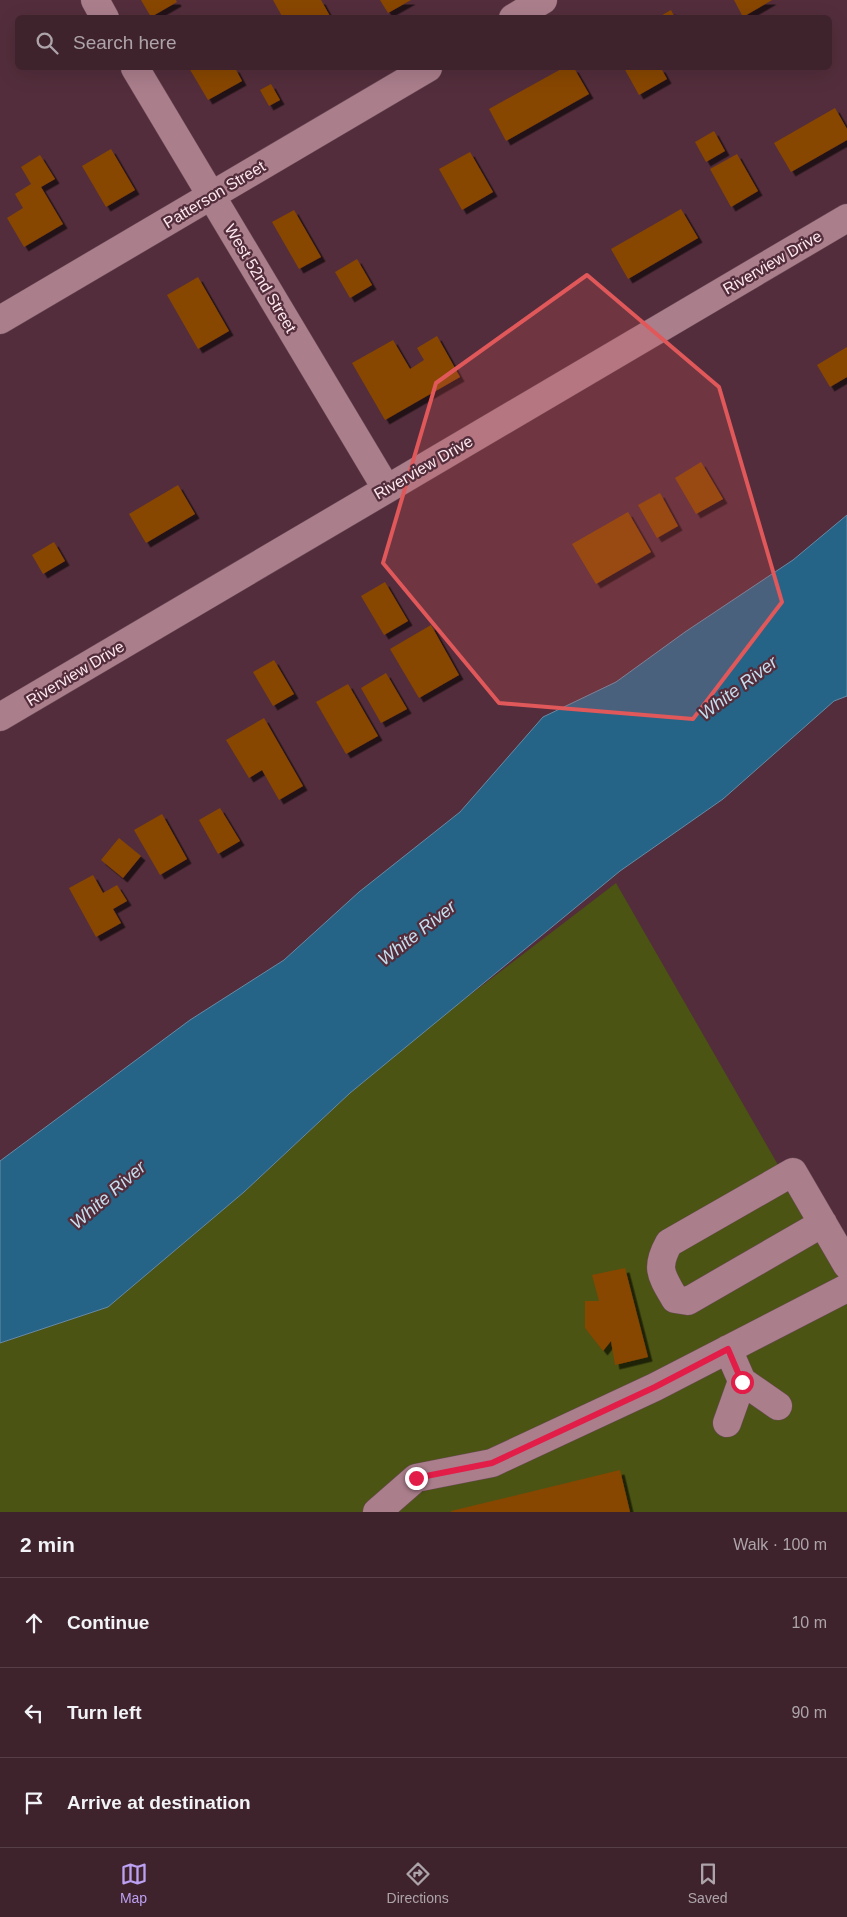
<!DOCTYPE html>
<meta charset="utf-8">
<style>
:root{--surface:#3e222c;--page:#492f38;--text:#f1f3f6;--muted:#ada4a9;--line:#573f48;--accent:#bca0f2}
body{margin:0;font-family:Arial,sans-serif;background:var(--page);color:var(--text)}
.stop{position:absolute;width:15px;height:15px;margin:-11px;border:4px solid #e11d48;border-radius:50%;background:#fff}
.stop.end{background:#e11d48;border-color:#fff;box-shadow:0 1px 5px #0008}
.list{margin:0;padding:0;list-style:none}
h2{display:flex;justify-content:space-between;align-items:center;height:65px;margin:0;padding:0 20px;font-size:21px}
h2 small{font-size:16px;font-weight:400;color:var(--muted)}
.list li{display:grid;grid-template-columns:32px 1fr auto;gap:15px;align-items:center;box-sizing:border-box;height:90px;padding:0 20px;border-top:1px solid var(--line)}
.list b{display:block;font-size:19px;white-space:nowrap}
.list em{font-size:16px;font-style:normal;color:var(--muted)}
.icon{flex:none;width:28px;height:28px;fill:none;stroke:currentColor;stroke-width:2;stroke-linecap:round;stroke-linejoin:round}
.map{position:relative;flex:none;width:847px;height:1512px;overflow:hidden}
.search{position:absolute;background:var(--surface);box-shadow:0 5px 20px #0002;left:15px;right:15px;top:15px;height:55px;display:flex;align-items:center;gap:12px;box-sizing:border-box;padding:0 18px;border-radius:8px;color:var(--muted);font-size:19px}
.sheet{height:335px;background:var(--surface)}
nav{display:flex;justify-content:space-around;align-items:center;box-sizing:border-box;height:70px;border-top:1px solid var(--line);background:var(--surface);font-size:14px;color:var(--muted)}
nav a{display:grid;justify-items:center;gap:2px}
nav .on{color:var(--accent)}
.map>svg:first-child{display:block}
.green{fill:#4b5412}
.water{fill:#256387;stroke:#668ba6}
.building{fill:#884600;filter:url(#shadow)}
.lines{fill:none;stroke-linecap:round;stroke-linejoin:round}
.minor-casing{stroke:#6a4b57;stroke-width:29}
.minor{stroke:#ab7e8c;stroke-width:28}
.route{stroke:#e11d48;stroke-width:6}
.marked{fill:#e0585a;fill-opacity:0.2;stroke:#e0585a;stroke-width:4;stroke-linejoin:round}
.labels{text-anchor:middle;stroke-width:4.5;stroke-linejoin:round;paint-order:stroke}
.street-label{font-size:16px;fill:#fde8ee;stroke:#532d3b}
.water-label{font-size:18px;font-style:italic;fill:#c5deee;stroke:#532d3b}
</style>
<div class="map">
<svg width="847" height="1512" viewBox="0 0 847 1512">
<defs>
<filter id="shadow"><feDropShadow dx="4.5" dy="4.5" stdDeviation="0" flood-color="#0009"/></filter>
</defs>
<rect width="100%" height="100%" fill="#532d3b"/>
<path class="green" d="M616,883L847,1285V1512H0V1343L108,1307L244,1192L350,1093L445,1014Z"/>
<path class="water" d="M847,515V696L834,701L723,799L620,871L350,1093L244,1192L108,1307L0,1343V1161L190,1020L284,960L359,892L460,812L543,717L616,682L685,632L793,560Z"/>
<path class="building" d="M141,0H176L177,2L151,17Z
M273,0H321L331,18H283Z
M380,0H411L388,13Z
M734,0H772L743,17Z
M671,10L675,18H657Z
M189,68H235L242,81L208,100Z
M563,68H574L589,94L506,141L489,109Z
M624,68H661L667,79L639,95Z
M271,84L280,100L269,106L260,90Z
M835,108L847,129V140L791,172L774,143Z
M714,131L725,151L706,162L695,142Z
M111,149L135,190L106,207L82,166Z
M470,152L493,192L462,210L439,169Z
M737,154L758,191L731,207L710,169Z
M40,155L55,179L41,187L63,224L24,247L7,218L23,208L15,194L31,184L21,167Z
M681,209L698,238L628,279L611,249Z
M294,210L321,257L299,269L272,222Z
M357,259L372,285L350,298L335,272Z
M198,277L229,331L198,349L167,295Z
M437,336L460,377L385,420L352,363L393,340L410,369L424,360L417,348Z
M847,347V377L830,387L817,365Z
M701,462L723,499L696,514L675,478Z
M178,485L195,514L146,543L129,514Z
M660,493L678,526L657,538L638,505Z
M628,512L651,552L596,584L572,544Z
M54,542L65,561L43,574L32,555Z
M385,582L408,621L384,635L361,596Z
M431,625L459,675L419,698L390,649Z
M274,660L294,694L273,706L253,672Z
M386,673L407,709L381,723L361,688Z
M348,684L378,736L346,754L316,702Z
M264,718L303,786L279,800L262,770L249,778L226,740Z
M220,808L240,841L218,854L199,820Z
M162,814L187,859L160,875L134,830Z
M119,838L141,856L123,878L101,860Z
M93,875L103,893L117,885L127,901L113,909L121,923L96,937L69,888Z
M625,1268L648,1357L615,1365L611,1341L603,1351L585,1328V1301H599L592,1275Z
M620,1470L630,1512H451V1511Z"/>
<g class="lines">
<defs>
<path id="minor" d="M95,0L105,18
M513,18L543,0
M135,68L386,488
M0,320L428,68
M0,717L847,218
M823,1223L688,1301L675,1299C661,1275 655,1268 669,1243L793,1172L847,1265
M728,1349L742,1381L778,1406
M727,1423L742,1381
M377,1512L416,1478L492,1463L655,1387L847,1288"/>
</defs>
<use href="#minor" class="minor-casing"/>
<use href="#minor" class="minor"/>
</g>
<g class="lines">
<path class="route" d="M416,1478L492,1463L655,1387L728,1349L742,1382"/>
</g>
<path class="marked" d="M587,275L719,387L782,602L693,719L499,703L383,563L436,383Z"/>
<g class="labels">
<g class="street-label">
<text transform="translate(214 194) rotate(-31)" y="6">Patterson Street</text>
<text transform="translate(772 262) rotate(-30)" y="6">Riverview Drive</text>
<text transform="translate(261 278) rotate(59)" y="6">West 52nd Street</text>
<text transform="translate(423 467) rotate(-30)" y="6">Riverview Drive</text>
<text transform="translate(75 673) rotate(-31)" y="6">Riverview Drive</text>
</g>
<g class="water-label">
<text transform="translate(738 688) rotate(-37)" y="6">White River</text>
<text transform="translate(417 933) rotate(-38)" y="6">White River</text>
<text transform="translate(108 1195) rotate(-41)" y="6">White River</text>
</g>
</g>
</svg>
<div class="stop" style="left:742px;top:1382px"></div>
<div class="stop end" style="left:416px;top:1478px"></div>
<div class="search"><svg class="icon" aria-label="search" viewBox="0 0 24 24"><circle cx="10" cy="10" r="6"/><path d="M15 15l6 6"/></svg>Search here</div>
</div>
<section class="sheet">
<h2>2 min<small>Walk · 100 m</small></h2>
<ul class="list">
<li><svg class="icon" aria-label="ahead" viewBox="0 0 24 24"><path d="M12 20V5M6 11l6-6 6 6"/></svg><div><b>Continue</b></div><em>10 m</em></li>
<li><svg class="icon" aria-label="left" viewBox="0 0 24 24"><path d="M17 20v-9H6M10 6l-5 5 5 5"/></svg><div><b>Turn left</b></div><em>90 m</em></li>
<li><svg class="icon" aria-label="arrive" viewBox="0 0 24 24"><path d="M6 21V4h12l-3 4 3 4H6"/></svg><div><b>Arrive at destination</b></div></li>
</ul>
</section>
<nav>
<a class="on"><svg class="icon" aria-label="map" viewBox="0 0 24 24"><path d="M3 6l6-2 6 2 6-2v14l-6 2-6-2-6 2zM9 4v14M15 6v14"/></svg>Map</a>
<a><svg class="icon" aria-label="directions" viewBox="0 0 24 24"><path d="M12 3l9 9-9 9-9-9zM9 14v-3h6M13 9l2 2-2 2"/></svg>Directions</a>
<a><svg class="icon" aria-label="saved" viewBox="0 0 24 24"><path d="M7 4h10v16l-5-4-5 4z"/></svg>Saved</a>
</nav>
